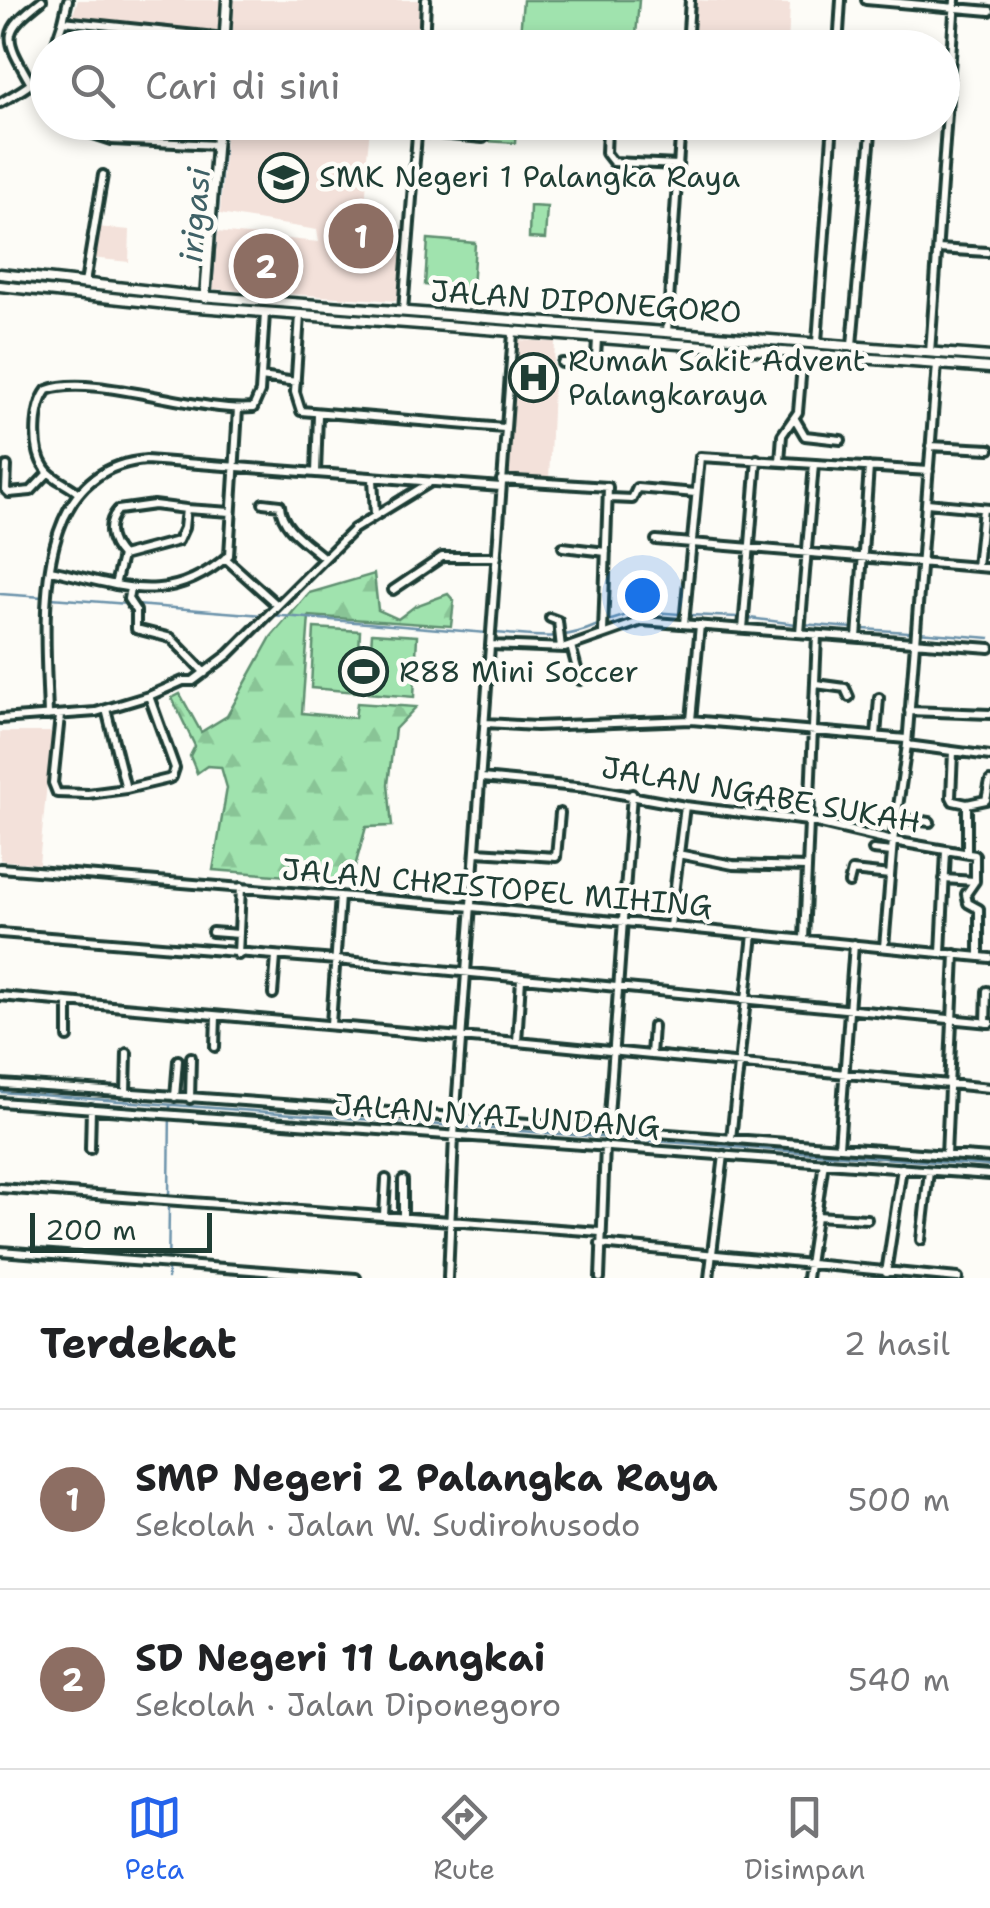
<!DOCTYPE html>
<html lang="id">
<meta charset="utf-8">
<style>
:root{--surface:#fff;--page:#f2f2f2;--text:#202124;--muted:#757577;--line:#e0e0e0;--accent:#2563eb}
body{margin:0;font-family:"Shantell Sans",sans-serif;background:var(--page);color:var(--text)}
.scale{position:absolute;left:30px;bottom:25px;width:182px;box-sizing:border-box;padding-left:10px;border:5px solid #1f3d34;border-top:0;font-size:28px;line-height:35px;white-space:nowrap;color:#1f3d34;-webkit-text-stroke:8px #fdfcf7;paint-order:stroke}
.you{position:absolute;left:642px;top:595px;width:35px;height:35px;margin:-25px;border:8px solid #fff;border-radius:50%;background:#1a73e8;box-shadow:0 0 0 15px #1a73e833}
.badge{display:grid;place-items:center;width:65px;height:65px;border-radius:50%;background:var(--accent);color:#fff;font-size:32px;font-weight:700}
.pin{position:absolute;translate:-50% -50%;border:5px solid #fff;box-shadow:0 2px 10px #0006}
.list{margin:0;padding:0;list-style:none}
h2{display:flex;justify-content:space-between;align-items:center;height:130px;margin:0;padding:0 40px;font-size:42px}
h2 small{font-size:32px;font-weight:400;color:var(--muted)}
.list li{display:grid;grid-template-columns:65px 1fr auto;gap:30px;align-items:center;box-sizing:border-box;height:180px;padding:0 40px;border-top:2px solid var(--line)}
.list b{display:block;font-size:38px;white-space:nowrap}
.list p{margin:0;font-size:32px;white-space:nowrap;color:var(--muted)}
.list em{font-size:32px;font-style:normal;color:var(--muted)}
.icon{flex:none;width:55px;height:55px;fill:none;stroke:currentColor;stroke-width:2;stroke-linecap:round;stroke-linejoin:round}
.map{position:relative;flex:none;width:990px;height:1278px;overflow:hidden}
.search{position:absolute;background:var(--surface);box-shadow:0 5px 15px #0003;left:30px;right:30px;top:30px;height:110px;display:flex;align-items:center;gap:25px;box-sizing:border-box;padding:0 35px;border-radius:55px;color:var(--muted);font-size:38px}
.sheet{height:490px;background:var(--surface)}
nav{display:flex;justify-content:space-around;align-items:center;box-sizing:border-box;height:140px;border-top:2px solid var(--line);background:var(--surface);font-size:28px;color:var(--muted)}
nav a{display:grid;justify-items:center;gap:5px}
nav .on{color:var(--accent)}
.map>svg:first-child{display:block}
.built{fill:#f3e1da}
.green{fill:#a0e3ae;stroke:#609071;stroke-width:2.5}
.forest{fill:url(#forest-firs);stroke:#609071;stroke-width:2.5}
.lines{fill:none;stroke-linecap:round;stroke-linejoin:round}
.stream{stroke:#6c93ab;stroke-width:2.5}
.minor-casing{stroke:#1f3d34;stroke-width:14}
.major-casing{stroke:#1f3d34;stroke-width:15}
.minor{stroke:#fdfcf7;stroke-width:6}
.major{stroke:#fdfcf7;stroke-width:8}
.labels{text-anchor:middle;stroke-width:9;stroke-linejoin:round;paint-order:stroke}
.poi-label{font-size:30px;fill:#1f3d34;stroke:#fdfcf7;text-anchor:start}
.street-label{font-size:30px;fill:#1f3d34;stroke:#fdfcf7}
.water-label{font-size:32px;font-style:italic;fill:#3f6166;stroke:#fdfcf7}
</style>
<div class="map">
<svg width="990" height="1278" viewBox="0 0 990 1278">
<defs>
<pattern id="forest-firs" width="22" height="20" patternUnits="userSpaceOnUse" patternTransform="scale(2.5)"><rect width="22" height="20" fill="#a0e3ae"/><path d="M5 1l3.5 6h-7zM16 11l3.5 6h-7z" fill="#89c496"/></pattern>
</defs>
<rect width="100%" height="100%" fill="#fdfcf7"/>
<filter id="ink" filterUnits="userSpaceOnUse"><feTurbulence type="fractalNoise" baseFrequency=".01" numOctaves="2"/><feDisplacementMap in="SourceGraphic" scale="20" xChannelSelector="R" yChannelSelector="G"/><feConvolveMatrix kernelMatrix="1 2 1 2 8 2 1 2 1" color-interpolation-filters="sRGB"/></filter>
<g filter="url(#ink)">
<path class="built" d="M78,0H222L220,35L72,17Z
M234,0H420L418,47H231Z
M694,0L790,4L788,47L691,48Z
M226,123H413L412,132L370,128L365,175L367,176L364,224L404,229L399,301L212,289L217,232L319,242L317,230L220,214Z
M96,227L130,230L129,262L91,258Z
M516,340L555,342L549,480L505,477Z
M0,732H52L39,864L0,860Z"/>
<path class="green" d="M523,0H639L635,47H519Z
M488,124L516,126L515,143L487,141Z
M530,206L547,207L545,239L529,238Z
M428,239L475,243L472,289L425,285Z
M314,628L360,631L357,692L311,688Z
M372,633L417,636L414,697L368,693Z"/>
<path class="forest" d="M374,574L378,610L398,619L415,606L448,594L454,601L451,626L309,616L302,713L355,718L357,703L416,707L395,729L388,784L392,826L366,827L351,881L213,870L227,788L221,767L207,766L197,773L190,756L195,746L172,698L180,694L201,732L227,716L271,637L309,593Z"/>
<g class="lines">
<path class="stream" d="M230,48L233,0
M223,142L224,122
M212,286L223,147
M0,594L43,597
M51,598L128,604
M136,605L263,615
M629,613L638,611L680,614
M271,615L487,633
M688,615L739,617
M749,618L796,624
M608,621L624,616
M802,624L853,628
M863,629L908,632
M918,632L990,638
M495,633C535,636 560,642 598,625
M0,1092L990,1166
M169,1197L170,1105
M168,1278L169,1205"/>
<defs>
<path id="minor" d="M866,0L990,11
M63,21L68,0
M54,48L63,21L225,38
M424,48L426,0
M687,48L690,0
M838,48L841,0
M31,84C4,36 0,33 42,0
M0,103C18,92 38,83 48,64
M597,122L607,128L606,153L613,162L678,165
M429,124L483,128L486,135L483,138L429,133Z
M66,125L112,140L217,145
M938,249L987,252
M85,283L103,175
M403,311L418,122
M300,315L295,392L301,411L504,428
M667,332L681,122
M817,342L833,122
M852,345L872,122
M930,353L955,0
M562,363H592L596,357L597,339
M261,377L296,382
M795,419L805,436L841,440
M930,446L990,449
M780,461L782,435L798,412L803,354
M7,466L6,490L9,493L31,491L48,473
M316,473L318,415
M373,479L375,514
M501,480L608,487L603,633
M77,492C68,484 52,479 45,468C32,450 34,407 47,390C93,373 196,413 253,408L260,392L265,313
M610,498L632,499L637,488L696,493
M263,503L280,505C281,528 306,542 323,557
M927,503L990,509
M656,540L990,568
M563,547L606,552
M122,556C109,542 105,525 118,510L154,505L186,509
M225,558L276,604
M977,567L983,509
M50,570C122,585 167,609 229,555L238,409
M115,585L122,556L178,541L184,528L186,509L231,512
M130,588L128,599L136,611V629L171,638L205,673
M393,590L442,557H497
M550,618L558,621L561,648
M684,624L700,457L929,471
M743,629L757,459
M800,633L814,464
M857,638L869,467
M491,645L565,648L642,621L990,648
M571,646L580,680
M816,684L845,688L849,697
M106,709L126,789L168,779L172,777L175,768L149,696
M909,711L990,714
M48,716C46,632 26,470 146,460L501,487
M60,716L53,783L57,793L88,794L126,789
M0,719L96,712L149,696L183,681H193L229,654L354,529L429,483
M691,720L700,625
M486,723L536,726L691,720L906,739
M876,736L879,698
M907,745L990,756
M953,752L951,797L953,801L967,804
M482,778L587,788L685,806L808,821L893,841L975,855V881L944,879
M896,818L930,822
M873,850L892,852
M477,852L556,857L560,813
M967,852V804L986,800L990,781
M678,854L733,865L806,867
M0,868L472,907L990,958
M975,881L966,894L968,903L979,909V956
M849,883L852,871L890,875
M670,926L685,806
M212,932L239,934
M0,933L336,960L990,1023
M804,939L817,635
M884,947L893,841L907,745L937,364
M941,953L946,851
M238,955L241,887
M273,994L276,957
M0,996L517,1042L990,1088
M986,1023L987,991
M331,1024L340,896
M68,1037V1003
M517,1042L521,979
M215,1047L216,1016
M651,1055L653,1026
M0,1084C330,1105 660,1135 990,1158
M126,1093L127,1053
M175,1097L178,1060
M190,1099L191,1057
M0,1102L990,1175
M608,1130L632,794
M731,1139L753,934
M839,1147L854,944
M90,1149L91,1108
M946,1155L955,954
M0,1188L600,1232
M384,1215L386,1179
M403,1216V1180
M816,1216L867,1219
M921,1240L929,1171
M600,1244L958,1278
M0,1251L356,1278
M886,1273L902,1168
M448,1278L454,1136L513,333
M600,1278L605,1146
M709,1278L724,1155
M807,1278L824,1162"/>
<path id="major" d="M224,48L227,0
M0,274L187,295L990,357
M0,286L186,306L990,368
M205,298L218,122"/>
</defs>
<use href="#minor" class="minor-casing"/>
<use href="#major" class="major-casing"/>
<use href="#minor" class="minor"/>
<use href="#major" class="major"/>
</g>
</g>
<defs>
<symbol id="school-ring" viewBox="-11 -11 22 22"><circle r="9.5" fill="#fdfcf7" stroke="#1f3d34" stroke-width="1.5"/><path d="M0-5L7-2L0 1L-7-2ZM-4 1L0 2.5L4 1V4Q0 6-4 4Z" fill="#1f3d34"/></symbol>
<symbol id="hospital-ring" viewBox="-11 -11 22 22"><circle r="9.5" fill="#fdfcf7" stroke="#1f3d34" stroke-width="1.5"/><path d="M-5-5h3v3.5h4V-5h3V5h-3V1.5h-4V5h-3Z" fill="#1f3d34"/></symbol>
<symbol id="stadium-ring" viewBox="-11 -11 22 22"><circle r="9.5" fill="#fdfcf7" stroke="#1f3d34" stroke-width="1.5"/><path d="M0-5a6.5 5 0 1 0 0 10a6.5 5 0 1 0 0-10ZM-3.5-1.8h7v3.6h-7Z" fill="#1f3d34"/></symbol>
</defs>
<g fill-rule="evenodd">
<use href="#school-ring" x="256" y="150" width="55" height="55"/>
<use href="#hospital-ring" x="506" y="350" width="55" height="55"/>
<use href="#stadium-ring" x="336" y="644" width="55" height="55"/>
</g>
<g class="labels">
<g class="poi-label">
<text x="319" y="187">SMK Negeri 1 Palangka Raya</text>
<text x="568" y="371">Rumah Sakit Advent<tspan x="568" dy="34">Palangkaraya</tspan></text>
<text x="399" y="682">R88 Mini Soccer</text>
</g>
<g class="street-label">
<text transform="translate(586 302) rotate(4)" y="10">JALAN DIPONEGORO</text>
<text transform="translate(761 795) rotate(10)" y="10">JALAN NGABE SUKAH</text>
<text transform="translate(497 888) rotate(5)" y="10">JALAN CHRISTOPEL MIHING</text>
<text transform="translate(497 1116) rotate(4)" y="10">JALAN NYAI UNDANG</text>
</g>
<g class="water-label">
<text transform="translate(195 215) rotate(-85)" y="11">irigasi</text>
</g>
</g>
</svg>
<div class="scale">200 m</div>
<div class="you"></div>
<div class="pin badge" style="left:361px;top:236px;background:#8d6e63">1</div>
<div class="pin badge" style="left:266px;top:266px;background:#8d6e63">2</div>
<div class="search"><svg class="icon" aria-label="search" viewBox="0 0 24 24"><circle cx="10" cy="10" r="6"/><path d="M15 15l6 6"/></svg>Cari di sini</div>
</div>
<section class="sheet">
<h2>Terdekat<small>2 hasil</small></h2>
<ul class="list">
<li><span class="badge" style="background:#8d6e63">1</span><div><b>SMP Negeri 2 Palangka Raya</b><p>Sekolah · Jalan W. Sudirohusodo</p></div><em>500 m</em></li>
<li><span class="badge" style="background:#8d6e63">2</span><div><b>SD Negeri 11 Langkai</b><p>Sekolah · Jalan Diponegoro</p></div><em>540 m</em></li>
</ul>
</section>
<nav>
<a class="on"><svg class="icon" aria-label="map" viewBox="0 0 24 24"><path d="M3 6l6-2 6 2 6-2v14l-6 2-6-2-6 2zM9 4v14M15 6v14"/></svg>Peta</a>
<a><svg class="icon" aria-label="directions" viewBox="0 0 24 24"><path d="M12 3l9 9-9 9-9-9zM9 14v-3h6M13 9l2 2-2 2"/></svg>Rute</a>
<a><svg class="icon" aria-label="saved" viewBox="0 0 24 24"><path d="M7 4h10v16l-5-4-5 4z"/></svg>Disimpan</a>
</nav>
